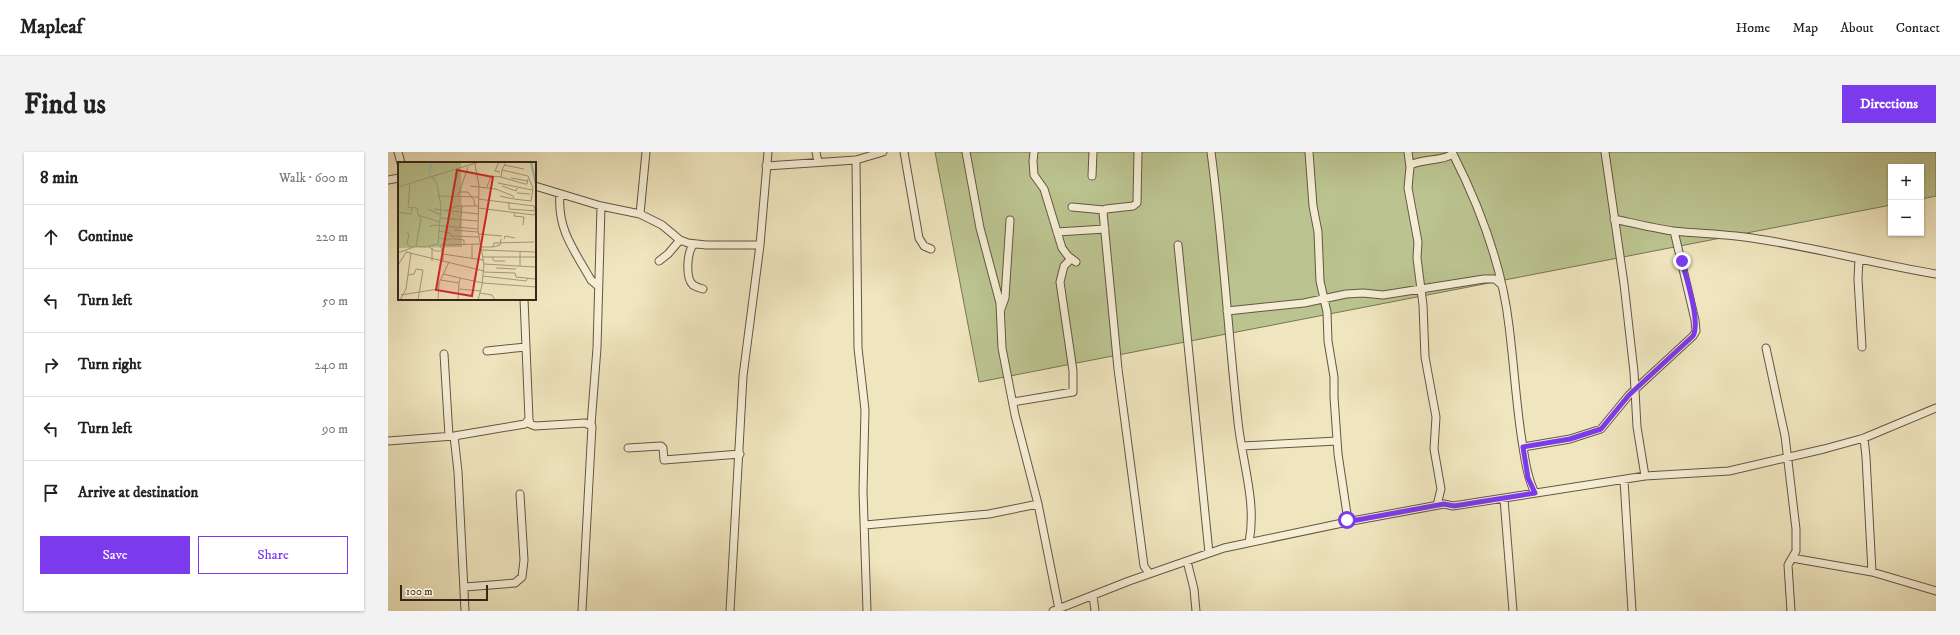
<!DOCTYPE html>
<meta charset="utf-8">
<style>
:root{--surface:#fff;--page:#f2f2f2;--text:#222;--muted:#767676;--line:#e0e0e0;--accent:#7c3aed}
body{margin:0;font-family:"IM FELL DW Pica",serif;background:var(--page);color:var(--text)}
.controls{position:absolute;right:12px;top:12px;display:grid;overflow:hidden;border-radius:0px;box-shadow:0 1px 3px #0004}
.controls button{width:36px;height:36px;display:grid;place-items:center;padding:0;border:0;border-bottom:1px solid var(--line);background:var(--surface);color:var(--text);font:20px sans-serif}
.scale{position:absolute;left:12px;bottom:10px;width:88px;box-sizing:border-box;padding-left:4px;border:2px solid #36271a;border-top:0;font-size:11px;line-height:14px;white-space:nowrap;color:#36271a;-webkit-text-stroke:3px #f5eed5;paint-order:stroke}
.stop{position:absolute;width:12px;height:12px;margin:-9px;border:3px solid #7c3aed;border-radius:50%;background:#fff}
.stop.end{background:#7c3aed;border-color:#fff;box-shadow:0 1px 4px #0008}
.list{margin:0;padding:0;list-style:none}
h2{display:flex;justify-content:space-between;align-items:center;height:52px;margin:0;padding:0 16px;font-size:17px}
h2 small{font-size:13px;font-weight:400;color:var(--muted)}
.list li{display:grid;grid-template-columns:26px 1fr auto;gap:12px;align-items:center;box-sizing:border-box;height:64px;padding:0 16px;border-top:1px solid var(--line)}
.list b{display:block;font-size:15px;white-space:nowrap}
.list em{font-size:13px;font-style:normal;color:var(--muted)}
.actions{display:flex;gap:8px;padding:12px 16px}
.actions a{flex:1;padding:9px 0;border:1px solid var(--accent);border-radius:0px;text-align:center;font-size:14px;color:var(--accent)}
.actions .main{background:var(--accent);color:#fff}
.icon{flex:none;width:22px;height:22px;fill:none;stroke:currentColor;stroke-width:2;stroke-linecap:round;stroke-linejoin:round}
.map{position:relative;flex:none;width:1548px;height:459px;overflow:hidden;border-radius:0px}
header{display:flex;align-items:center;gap:24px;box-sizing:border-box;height:56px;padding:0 20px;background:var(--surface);border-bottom:1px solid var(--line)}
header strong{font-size:19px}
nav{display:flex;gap:22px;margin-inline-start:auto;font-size:14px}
.intro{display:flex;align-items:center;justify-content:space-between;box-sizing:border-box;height:96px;padding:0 24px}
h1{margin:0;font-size:28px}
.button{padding:10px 18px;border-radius:0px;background:var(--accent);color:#fff;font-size:14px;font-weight:700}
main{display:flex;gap:24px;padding:0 24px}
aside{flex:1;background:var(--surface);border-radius:0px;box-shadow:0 1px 3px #0004}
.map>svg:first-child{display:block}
.grass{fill:#bbc490;stroke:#787655}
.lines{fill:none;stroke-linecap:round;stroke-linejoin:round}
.street-casing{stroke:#645643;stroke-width:9}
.street{stroke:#f5eed5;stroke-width:7}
.route{stroke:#7c3aed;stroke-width:5}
.inset-river{fill:none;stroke:#9abfb3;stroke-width:2}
.inset-road{fill:none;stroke:#a5997c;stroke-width:1}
.view{fill:#d62828;fill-opacity:0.15;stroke:#d62828;stroke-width:2}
.inset-edge{fill:none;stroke:#36271a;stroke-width:2}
</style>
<header>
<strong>Mapleaf</strong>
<nav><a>Home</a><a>Map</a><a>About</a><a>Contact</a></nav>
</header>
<div class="intro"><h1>Find us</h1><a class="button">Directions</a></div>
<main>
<aside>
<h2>8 min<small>Walk · 600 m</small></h2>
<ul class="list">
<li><svg class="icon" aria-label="ahead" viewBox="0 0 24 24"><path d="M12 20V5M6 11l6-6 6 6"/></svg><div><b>Continue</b></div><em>220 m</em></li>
<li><svg class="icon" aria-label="left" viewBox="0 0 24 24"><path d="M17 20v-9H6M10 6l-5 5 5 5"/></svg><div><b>Turn left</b></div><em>50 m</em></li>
<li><svg class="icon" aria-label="right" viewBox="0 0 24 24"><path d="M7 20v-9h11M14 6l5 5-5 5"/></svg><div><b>Turn right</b></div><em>240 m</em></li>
<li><svg class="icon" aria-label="left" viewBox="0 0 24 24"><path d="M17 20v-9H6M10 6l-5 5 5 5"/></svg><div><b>Turn left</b></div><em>90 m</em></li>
<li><svg class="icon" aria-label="arrive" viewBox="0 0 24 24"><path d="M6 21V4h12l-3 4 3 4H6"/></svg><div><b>Arrive at destination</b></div></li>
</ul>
<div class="actions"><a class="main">Save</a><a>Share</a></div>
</aside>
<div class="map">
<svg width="1548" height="459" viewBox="0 0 1548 459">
<rect width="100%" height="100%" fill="#efe5be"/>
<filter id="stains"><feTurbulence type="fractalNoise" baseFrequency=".005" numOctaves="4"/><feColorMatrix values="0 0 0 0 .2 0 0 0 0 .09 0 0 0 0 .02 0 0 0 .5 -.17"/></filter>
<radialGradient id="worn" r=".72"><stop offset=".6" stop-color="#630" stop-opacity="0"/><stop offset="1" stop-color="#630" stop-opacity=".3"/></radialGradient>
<path class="grass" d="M547,0H1548V44L1533,47V15H1503V53L591,230Z"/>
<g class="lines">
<defs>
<path id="street" d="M10,0L13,11
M428,0L430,10
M516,0L531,86L536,94L543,97
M578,0L592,76L612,151L614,196L627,263L650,352L671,457
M646,0L645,9L646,23L656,37L674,96L680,104L688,110
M750,0L749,51L745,54L718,57L715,60L730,217L756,414L761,421
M823,0C835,90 840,180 850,270C854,309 869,351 861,390
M921,0L925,54L930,80L932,129L939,160L940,189L946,225V245L950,302L959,362L958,370
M1020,0L1022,15L1020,36L1030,90L1029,106L1035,153L1037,205L1048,265L1046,297L1053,337L1049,353
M1064,0C1092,55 1114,112 1121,174C1126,213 1128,251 1134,289C1137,307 1139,325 1147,341
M1217,0L1236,132L1246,220L1249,275L1257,324
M468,8L470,196L477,258L475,339L479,459
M1022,13C1036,6 1052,10 1065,2
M378,14L468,8L495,0
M704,24L705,0
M0,28L11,26
M147,34L213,54L252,62L274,73L292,88L300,91L318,93H372
M172,42C169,77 186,98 203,128L210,134
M684,55L716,58
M252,62L258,0
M1226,67C1245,71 1265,76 1285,79C1313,82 1342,82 1370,87C1430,96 1488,112 1548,122
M669,80L717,77
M306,92C299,99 297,126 305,133C308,135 311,136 315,137
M790,93L821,401
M1471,107L1470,127L1474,195
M271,109L280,102L292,88
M613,157L617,146L622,68
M839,159L916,151L958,142L975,141L995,143L1096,127H1107L1114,133
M1378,196L1397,284L1408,377V399L1400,413L1403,459
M99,199L138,195
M56,202L61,284
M625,250L685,240V219L672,130L676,114L683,107
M141,267L142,272L147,274L197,271L204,274L194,459
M203,273L209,196L213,54
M66,284L70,320L77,459
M1476,286L1478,305L1484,420
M0,289L66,284L137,272L141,267L136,147
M854,294L949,289
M1135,295L1182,287L1213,277L1241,243L1305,184L1308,179L1307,168L1286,79
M240,296L273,294L275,296L276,308L352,302
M1236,328L1244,459
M1116,347L1125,459
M477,373L601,362L650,352
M1404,406L1484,420L1548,439
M799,409L806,437L808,459
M77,435L127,431L134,425L136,408L132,342
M705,444L707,459
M342,459L355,224L372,93L380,0
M665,459L741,429L836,396L964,369L1056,352L1065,354L1257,324L1341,319L1436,297L1476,286L1548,256"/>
</defs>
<use href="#street" class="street-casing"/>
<use href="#street" class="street"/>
</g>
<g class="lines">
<path class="route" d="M959,368L958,370L1056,352L1066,354L1147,341L1140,326L1135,295L1182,287L1213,277L1241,243L1305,184C1313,170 1298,126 1294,109"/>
</g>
<g transform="translate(10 10)">
<rect width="138" height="138" fill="#efe5be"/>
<path d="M63,0L64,85L0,86V1Z" fill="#bbc490"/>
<path class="inset-river" d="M133,0L138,23M31,13L34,0"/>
<path class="inset-road" d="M101,0L97,9L102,10M77,2L81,24L80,69L86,102L84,123L80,138M106,3L126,7M103,15L127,22H129L130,17M113,16L130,19M12,21L10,45L19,46L20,53L42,60M100,21L134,28M72,24L98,27L115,34L116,37L133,39L135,26L130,14L104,8L108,0M104,24L118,29L119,26M0,25L81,0M89,25L93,14L103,15L104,8M62,30H70L76,38L77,44M119,31L132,32M40,34L80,35M60,34L70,5M102,34L115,37M111,40V47L138,49M80,46L136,53L138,50L136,44L80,37M30,47L43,53M36,47L80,52M47,49L59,44H80M0,50L13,52L14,46M117,51L116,54L126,55L125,63M42,56L80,59M31,65L35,63L80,67M62,65L64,44M56,68L80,70M41,69L52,71L53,74L81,75M8,70L11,72L9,82L15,86M81,72L104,74M40,75L48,78L56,76M56,77L66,78V83M106,77L107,74L117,76M41,83L45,89V99M42,83L83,82M18,84L23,57L21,54M30,84L37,89H45M83,85H95L96,81L136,80M95,85L102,83L103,77M34,86V99M84,88L138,90M8,90L86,109M0,91L18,84L27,85L40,82L43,44L39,22L34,14M45,92L85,98M85,95H138M94,95L96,99H107M74,96V83M86,102L137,105M0,103L9,89M122,104V90M98,106L118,107M86,110L117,111L118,115L137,117L138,119M45,112L62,116M10,113L16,112L18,107L25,108L20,138M85,114L128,119L130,116M43,118L61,121L60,138M61,121L62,116L85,121M85,121L138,125M61,127L83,129M82,131L94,133L97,138M3,133L40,127M2,138L8,127L13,91M40,138L41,121L51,100"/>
<path class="view" d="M59,8L95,15L74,134L38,128Z"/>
<rect width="138" height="138" class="inset-edge"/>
</g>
<rect width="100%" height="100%" filter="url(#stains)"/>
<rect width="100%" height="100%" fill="url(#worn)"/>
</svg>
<div class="controls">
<button>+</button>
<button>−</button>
</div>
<div class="scale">100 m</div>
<div class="stop" style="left:959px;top:368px"></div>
<div class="stop end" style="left:1294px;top:109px"></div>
</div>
</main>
